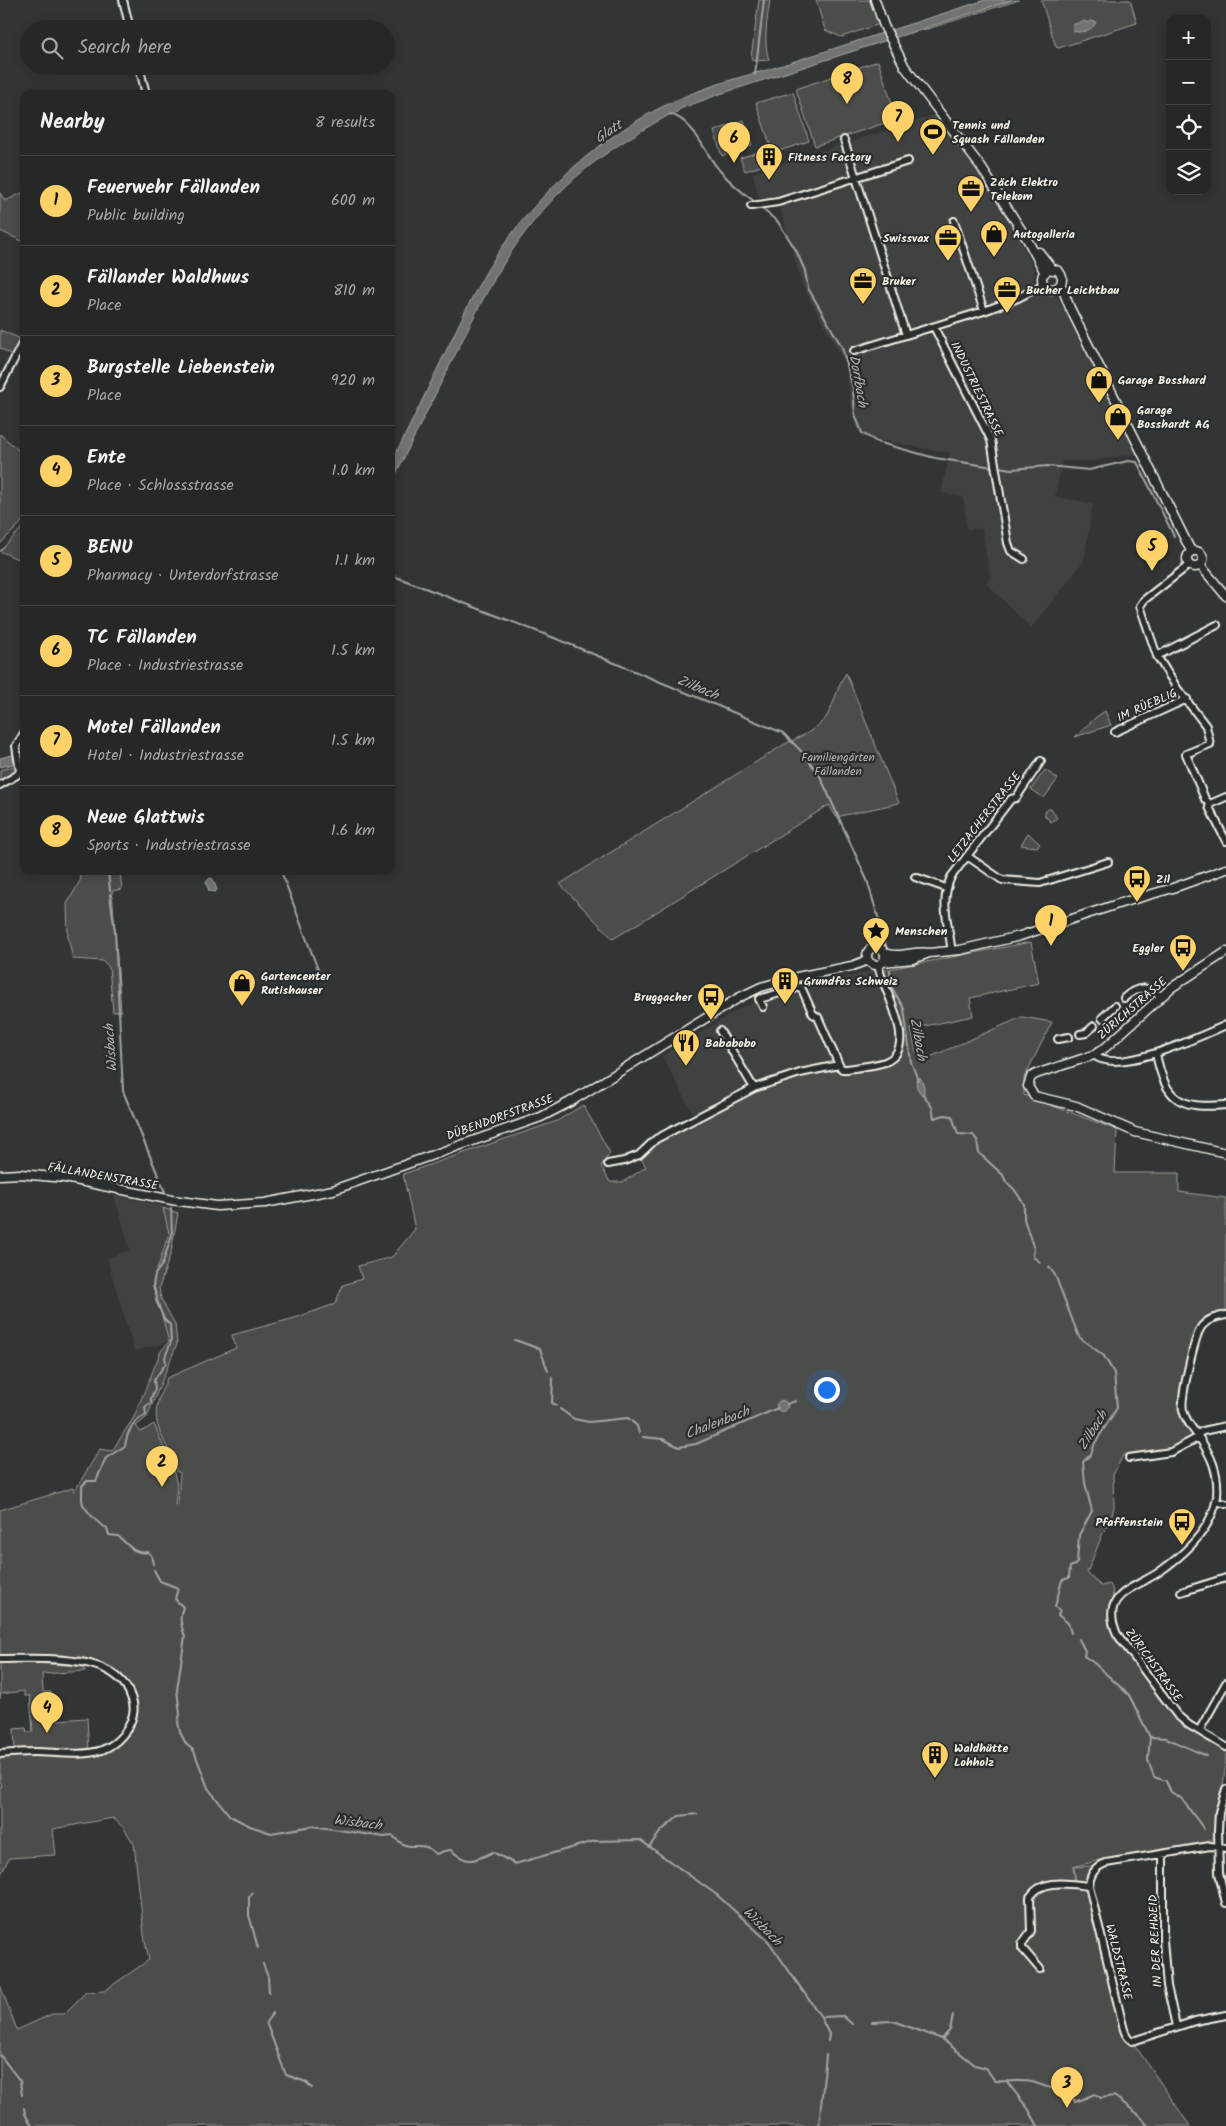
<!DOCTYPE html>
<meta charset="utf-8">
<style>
:root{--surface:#262828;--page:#323434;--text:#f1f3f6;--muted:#a4a6a8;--line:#424445;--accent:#ffd166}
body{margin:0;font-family:Kalam,sans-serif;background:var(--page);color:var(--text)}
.controls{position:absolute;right:15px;top:15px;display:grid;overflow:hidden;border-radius:10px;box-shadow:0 2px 12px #0003}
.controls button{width:45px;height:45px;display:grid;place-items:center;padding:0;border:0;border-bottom:1px solid var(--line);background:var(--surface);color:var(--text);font:25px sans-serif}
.you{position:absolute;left:826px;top:1389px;width:18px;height:18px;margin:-12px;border:4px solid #fff;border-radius:50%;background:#1a73e8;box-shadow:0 0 0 8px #1a73e833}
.badge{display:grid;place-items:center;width:32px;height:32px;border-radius:50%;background:var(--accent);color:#111;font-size:16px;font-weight:700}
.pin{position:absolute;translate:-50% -41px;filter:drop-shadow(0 1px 2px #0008)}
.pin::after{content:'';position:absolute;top:26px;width:18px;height:15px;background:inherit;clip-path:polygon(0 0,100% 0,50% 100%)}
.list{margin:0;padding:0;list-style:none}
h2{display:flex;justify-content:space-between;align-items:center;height:65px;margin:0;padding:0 20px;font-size:21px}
h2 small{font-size:16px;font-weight:400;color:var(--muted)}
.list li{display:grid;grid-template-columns:32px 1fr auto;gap:15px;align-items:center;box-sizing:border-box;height:90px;padding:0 20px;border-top:1px solid var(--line)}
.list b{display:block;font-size:19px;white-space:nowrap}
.list p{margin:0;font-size:16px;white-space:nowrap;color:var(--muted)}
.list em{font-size:16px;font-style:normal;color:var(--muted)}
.icon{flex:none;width:28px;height:28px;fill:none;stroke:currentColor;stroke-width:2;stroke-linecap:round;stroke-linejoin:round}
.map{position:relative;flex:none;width:1226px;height:2126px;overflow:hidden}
.search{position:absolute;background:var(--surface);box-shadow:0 2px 12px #0003;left:20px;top:20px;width:375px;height:55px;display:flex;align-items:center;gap:12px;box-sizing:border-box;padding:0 18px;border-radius:28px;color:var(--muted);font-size:19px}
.panel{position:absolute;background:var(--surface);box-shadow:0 2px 12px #0003;left:20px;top:90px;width:375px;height:785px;border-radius:10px}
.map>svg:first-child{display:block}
.built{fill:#404242}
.green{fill:#4b4d4c;stroke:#a09f9a}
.water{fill:#727370;stroke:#a6a5a0}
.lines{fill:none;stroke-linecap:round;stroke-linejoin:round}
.stream{stroke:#a6a5a0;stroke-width:2}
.minor-casing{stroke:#f4f1e8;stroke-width:10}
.major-casing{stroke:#f4f1e8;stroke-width:11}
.minor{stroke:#2a2d2e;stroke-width:6}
.major{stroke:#2a2d2e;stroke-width:8}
.labels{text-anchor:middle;stroke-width:4.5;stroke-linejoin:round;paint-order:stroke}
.poi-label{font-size:12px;font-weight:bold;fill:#f4f1e8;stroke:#2a2d2e;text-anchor:start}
.street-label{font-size:12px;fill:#f4f1e8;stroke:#2a2d2e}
.park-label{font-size:12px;fill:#b9b8b1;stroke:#2a2d2e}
.water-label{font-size:14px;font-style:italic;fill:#b3b2ac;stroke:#2a2d2e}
</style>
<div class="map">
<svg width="1226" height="2126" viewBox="0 0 1226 2126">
<rect width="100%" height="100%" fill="#323535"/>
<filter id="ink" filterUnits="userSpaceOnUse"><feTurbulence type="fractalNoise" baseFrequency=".02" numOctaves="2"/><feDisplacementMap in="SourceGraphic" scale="10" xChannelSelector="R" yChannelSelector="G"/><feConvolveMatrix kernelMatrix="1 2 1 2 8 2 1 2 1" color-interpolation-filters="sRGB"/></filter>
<g filter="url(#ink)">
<path class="built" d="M935,115L985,180L1016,231L1035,272L1033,285L1039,296L1049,293L1055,296L1059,301L1140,453L1092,461H1062L1055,497L1093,503L1084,561L1031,628L986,583L990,577L982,528L967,530L963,497L941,493L950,453L862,437L853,416L845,363L803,287L778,202L758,195L753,173Z
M876,970L888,994L902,1040L893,1058L695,1117L662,1056L742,1007L787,991Z
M114,1195L163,1206L169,1233L153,1282L169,1342L134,1351L107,1258L130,1250Z"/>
<path class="green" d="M759,0H770C767,19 763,42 769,60L754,61L751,58Z
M816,0H875L883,23L841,37L825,30Z
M1012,0H1019L931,28L905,34Z
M1041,0H1130L1137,23L1059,48L1056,47Z
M878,61L897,119L815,146L796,89Z
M793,92L809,141L773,153L756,103Z
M744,120L752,145L722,156L714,131Z
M770,148L774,162L745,171L740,158Z
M24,192V242L0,231V193L5,201Z
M0,330L21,339L13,356L0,348Z
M0,434L24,455V520L0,544Z
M24,526V559L15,558L0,551Z
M846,673L899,803L836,817L829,805L613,939L560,884L785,744C800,737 817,730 827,716C835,703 837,686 846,673Z
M1105,711L1111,725L1075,737L1095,718Z
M16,766L18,771L0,782V770Z
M1045,770L1058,779L1044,798L1031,789Z
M1048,809H1051L1057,818L1051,822L1045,816V812Z
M1028,833L1040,844L1037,847L1021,845Z
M78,871H123L120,872L122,889L112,891L121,1011L113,1012L109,967L103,961L73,959L68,937L67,904L81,879Z
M1031,942L1039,983L970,998L973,1016L911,1029L916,1052L928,1058L1022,1017L1052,1022L1024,1078V1095L1117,1130L1115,1173H1179V1192L1226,1198V1315L1216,1317L1200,1328L1182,1406L1199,1437L1171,1452L1129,1458L1123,1455L1113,1475L1114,1507L1111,1519L1102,1535L1087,1573L1101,1586L1110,1584C1118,1597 1106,1610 1109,1625C1113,1644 1131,1657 1143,1672C1151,1683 1157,1696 1167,1707C1183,1725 1206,1737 1226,1750C1226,1780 1218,1808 1214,1838L1203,1845L1100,1860L1073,1867L1075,1882C1022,1878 1028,1890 1030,1936V1900L1039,1888L1076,1884L1074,1867L1090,1866L1095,1869L1086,1885L1125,2034L1132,2041L1190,2126H0V1985L17,2030L52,2014H64L86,1992L104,1991L149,1960L144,1935L134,1844L124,1828L113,1818L53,1829L56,1855L9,1858L0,1876V1787L2,1786L0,1780V1755L15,1752L14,1729L26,1728L27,1732H33L30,1696H25L24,1691L0,1694V1699V1661L84,1666L85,1671L42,1674L43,1692H51L52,1718L57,1717L58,1720L87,1718L89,1752L102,1750L122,1736L133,1713L128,1689L100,1666L0,1657V1510L73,1488L74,1492L100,1449L112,1451L134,1417L161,1351L169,1342L153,1282L169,1233L163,1208L178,1213L171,1252L159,1288L161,1299L175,1324L177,1344L147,1417L136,1426L141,1432L154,1424L173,1469L177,1485L175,1505L178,1504L180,1473L176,1471C172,1449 152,1430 157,1407C158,1397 164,1387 167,1378L236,1348L232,1335L295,1318L335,1304L343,1285L362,1279L358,1266L392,1257L415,1229L403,1174L557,1121L583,1105L610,1153L601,1166L610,1182H623L646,1167L639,1155L656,1139L754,1088L839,1065L842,1069L893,1058L902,1040L879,971Z"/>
<path class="water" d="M985,0H1012L717,95L680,109L675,114H671C632,135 595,158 563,189C511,240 485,294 454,357C433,399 412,441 391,484V463C411,424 429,386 448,347C460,322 472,296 486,272C530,199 597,137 674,101C703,88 735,78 767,70Z
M1084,21L1088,23L1091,21L1096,22C1093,30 1081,34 1073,31L1072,25Z
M24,752V762L0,767V758Z
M210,878L213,879L217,890L215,892L209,891L206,882Z
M920,1077L924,1086V1094L922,1095L917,1088L916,1079Z
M776.5 1406a5.5 5.5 0 1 1 11 0a5.5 5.5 0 1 1-11 0Z"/>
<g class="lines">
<path class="stream" d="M755,75L764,0
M670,114C695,121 704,153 720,171C731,183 743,193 755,202
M761,208L778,222L796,250L805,271L808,288L842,347L853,388L855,414L862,433L877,442L895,447L935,458L993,467
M998,467L1011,469L1048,466L1089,470L1128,461L1137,462L1174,536
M391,575L557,639L783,733L803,753L820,776L867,880L884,937
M108,871L110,890
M281,871L320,975
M110,894L115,932L123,1091L165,1192
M885,943L886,945
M890,970L891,986L904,1009L911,1062L918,1080
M923,1094L932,1107L934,1118L945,1115L952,1116L958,1134L973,1135L977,1140L979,1153L1003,1175L1006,1182L1014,1189L1024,1204V1219L1034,1249L1033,1257L1040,1262
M1049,1267L1055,1275L1079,1337L1104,1356L1114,1373L1117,1408L1095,1443L1091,1454L1083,1462L1085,1483L1092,1511L1079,1535L1077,1562L1075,1565L1070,1567L1069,1578L1062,1580L1055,1607L1060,1610L1058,1615L1068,1623L1071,1633
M515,1340L540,1349L548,1371
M552,1378L553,1380L552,1403L556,1405
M787,1404L796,1401
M560,1409L574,1419L589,1422L628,1418L637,1426L639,1433
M643,1437L663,1439L679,1447L696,1444L778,1408
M153,1564L151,1555L148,1552C133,1555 128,1544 118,1536L109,1535L107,1528C99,1525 89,1514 84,1506C80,1501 83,1492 82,1486L87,1481H96L106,1458L125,1446C127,1433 133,1420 146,1415L145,1407L151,1403V1398L155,1389L154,1380L166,1363L165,1357L171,1342L170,1325L164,1319L156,1300L157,1297L153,1286L155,1274L162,1265L172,1235L171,1208
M154,1570L160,1581L178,1588L175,1599L183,1607C179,1616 181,1627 185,1636L177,1690L180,1714L178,1722L180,1732L186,1744L194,1751L208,1788L230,1816L250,1826L271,1833L313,1826L384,1837L393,1836C408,1852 412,1843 426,1847C429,1848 433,1852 436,1854L444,1851L451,1850C467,1865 475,1861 493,1852L515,1864L595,1841L640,1840L717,1895L769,1942L821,2017L843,2016L852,2024
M1079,1639L1085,1651L1084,1656L1094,1663L1129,1695L1150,1737L1148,1760L1154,1777L1166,1781L1171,1792L1181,1798L1204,1829
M1150,1737L1166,1738L1207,1756
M649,1847L661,1831L679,1816L697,1814
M253,1892L249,1897V1915L258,1948
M263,1964L268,1977L269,1992
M273,2013L266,2022L286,2075L306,2082L312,2088
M821,2018L829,2034L828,2041
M872,2022L893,2021L942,2039L975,2065L986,2068L995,2081C1007,2082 1020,2080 1032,2082C1047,2086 1051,2091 1068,2088L1075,2102L1095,2094L1101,2098L1114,2096L1138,2114L1148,2126
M942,2039L950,2030L953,2015
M0,2055L20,2081L22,2095
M1008,2083L1029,2110L1038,2126
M24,2108L25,2114L32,2126
M819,2126L826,2055"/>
<defs>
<path id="minor" d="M123,0L130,29
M139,66L146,94
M844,140L906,335
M751,206L778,202L908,161
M954,221L984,311
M934,327L991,440L1008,543L1011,551L1024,559
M854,351L984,311L1018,298L1044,284
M0,387L24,340
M1189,565L1144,600L1140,606L1157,656L1177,688L1206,726L1210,744L1186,754L1205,799L1210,804L1209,807L1226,841
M1157,656L1217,625
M1115,732L1187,699
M0,785L17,775L20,771L16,746L24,733
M1210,804L1226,797
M967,856L1002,880L1040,883L1108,862
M915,877L946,888
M951,946C948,922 940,901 951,877L1011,799L1016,798L1041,761
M1124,998C1136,987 1149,984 1161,997
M763,1007L759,999L801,987L813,1014L818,1017L839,1065
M1102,1018L1115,1006
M720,1031L754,1088
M1080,1034L1086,1033L1094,1026
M1058,1039L1069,1037
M1156,1054C1166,1100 1178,1109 1226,1105
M1094,1055C1116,1076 1201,1036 1226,1025
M608,1164L624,1161L639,1155L656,1139L754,1088L800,1073L839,1065L842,1069H847C859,1067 873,1066 885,1062C921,1048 883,991 878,965
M1226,1315C1217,1317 1209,1318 1202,1326C1195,1334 1180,1399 1183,1410C1185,1420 1192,1428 1198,1436C1211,1455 1219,1472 1217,1496C1213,1528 1185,1554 1159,1572C1134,1589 1099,1594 1117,1634L1177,1715L1189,1725L1226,1747
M1197,1434L1203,1431L1226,1426
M1129,1458L1171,1452L1199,1437
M1216,1501L1226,1504
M1181,1592L1226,1578
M0,1659C36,1659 112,1652 129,1692C132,1699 135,1706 133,1714C130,1730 117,1744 102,1750C82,1757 55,1752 34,1752C23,1752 11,1753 0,1754
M1199,1731L1226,1683
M1226,1789L1219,1812L1218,1830L1219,1873L1226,1903
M1226,1848L1210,1846L1106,1863C1095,1867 1090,1874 1089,1886L1122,2022C1124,2030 1125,2036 1132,2041L1136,2040L1195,2021L1226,2015
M1163,1854V1940L1167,1986L1176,2026
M1040,1969L1022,1948V1944L1031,1931L1030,1897C1042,1878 1069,1884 1089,1886"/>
<path id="major" d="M875,0L884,26L905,67L981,167L1027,239L1045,273
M1039,252L1053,270
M1042 279a10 10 0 1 1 20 0a10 10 0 1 1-20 0Z
M1061,285L1070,308L1191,551
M1187 559a8 8 0 1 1 16 0a8 8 0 1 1-16 0Z
M1200,565L1226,596
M867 956a9 9 0 1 1 18 0a9 9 0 1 1-18 0Z
M1226,952L1171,988L1106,1047L1094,1055L1036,1074L1031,1077L1028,1086L1034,1096L1076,1106L1135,1132L1226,1153
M885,953C900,959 914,950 929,953
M883,962L913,959L929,953L960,950L1020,936L1121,903L1173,888L1226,869
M0,1175L20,1174L65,1178L172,1200L217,1206L265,1203L333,1190L541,1117L570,1102L740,997L761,987L797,977L852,966L868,960"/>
</defs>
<use href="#minor" class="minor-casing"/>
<use href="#major" class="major-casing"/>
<use href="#minor" class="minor"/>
<use href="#major" class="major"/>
</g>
</g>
<defs>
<symbol id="stadium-pin" viewBox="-11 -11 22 30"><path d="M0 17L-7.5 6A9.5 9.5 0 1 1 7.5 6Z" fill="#ffd166" stroke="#2a2d2e"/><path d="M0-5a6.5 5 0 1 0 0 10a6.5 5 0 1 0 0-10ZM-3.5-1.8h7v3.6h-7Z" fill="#111"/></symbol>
<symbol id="building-pin" viewBox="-11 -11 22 30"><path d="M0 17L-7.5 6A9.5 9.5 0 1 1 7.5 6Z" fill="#ffd166" stroke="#2a2d2e"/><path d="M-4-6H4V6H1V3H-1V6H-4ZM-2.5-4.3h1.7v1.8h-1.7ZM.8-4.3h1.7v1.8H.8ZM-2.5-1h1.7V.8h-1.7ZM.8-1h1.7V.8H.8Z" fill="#111"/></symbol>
<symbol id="office-pin" viewBox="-11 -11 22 30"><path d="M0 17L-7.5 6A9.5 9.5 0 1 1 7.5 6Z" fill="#ffd166" stroke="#2a2d2e"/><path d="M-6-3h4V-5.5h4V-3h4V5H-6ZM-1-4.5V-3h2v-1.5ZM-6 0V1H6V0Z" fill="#111"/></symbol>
<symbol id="shop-pin" viewBox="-11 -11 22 30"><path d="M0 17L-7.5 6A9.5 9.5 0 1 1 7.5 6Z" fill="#ffd166" stroke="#2a2d2e"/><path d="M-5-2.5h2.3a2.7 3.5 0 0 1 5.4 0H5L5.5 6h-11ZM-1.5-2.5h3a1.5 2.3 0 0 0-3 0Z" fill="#111"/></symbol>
<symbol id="bus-pin" viewBox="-11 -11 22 30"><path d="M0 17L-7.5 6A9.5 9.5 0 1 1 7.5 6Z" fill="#ffd166" stroke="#2a2d2e"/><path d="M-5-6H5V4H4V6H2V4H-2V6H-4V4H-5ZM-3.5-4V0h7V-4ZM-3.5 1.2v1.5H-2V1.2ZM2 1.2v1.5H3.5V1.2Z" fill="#111"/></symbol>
<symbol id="sight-pin" viewBox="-11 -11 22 30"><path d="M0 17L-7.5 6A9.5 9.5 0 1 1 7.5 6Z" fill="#ffd166" stroke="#2a2d2e"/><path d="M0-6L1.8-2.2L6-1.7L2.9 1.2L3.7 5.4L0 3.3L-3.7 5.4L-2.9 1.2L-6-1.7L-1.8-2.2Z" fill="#111"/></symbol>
<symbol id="restaurant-pin" viewBox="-11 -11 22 30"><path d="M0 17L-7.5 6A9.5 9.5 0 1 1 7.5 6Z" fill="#ffd166" stroke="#2a2d2e"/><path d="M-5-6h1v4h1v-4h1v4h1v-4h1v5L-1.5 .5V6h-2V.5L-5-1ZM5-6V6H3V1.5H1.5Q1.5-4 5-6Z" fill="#111"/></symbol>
</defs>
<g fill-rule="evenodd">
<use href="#stadium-pin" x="917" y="116" width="32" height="43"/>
<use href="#building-pin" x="753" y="141" width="32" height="43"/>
<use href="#office-pin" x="955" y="173" width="32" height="43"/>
<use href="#shop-pin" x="978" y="218" width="32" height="43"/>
<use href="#office-pin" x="932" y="222" width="32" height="43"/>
<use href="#office-pin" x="847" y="265" width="32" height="43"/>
<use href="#office-pin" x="991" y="274" width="32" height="43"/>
<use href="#shop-pin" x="1083" y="364" width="32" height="43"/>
<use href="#shop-pin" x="1102" y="401" width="32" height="43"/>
<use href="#bus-pin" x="1121" y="863" width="32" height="43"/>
<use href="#sight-pin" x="860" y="915" width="32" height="43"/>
<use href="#bus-pin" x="1167" y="932" width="32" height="43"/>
<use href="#building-pin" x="769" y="965" width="32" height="43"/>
<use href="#shop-pin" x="226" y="967" width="32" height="43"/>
<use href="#bus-pin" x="695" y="981" width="32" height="43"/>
<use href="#restaurant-pin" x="670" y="1027" width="32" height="43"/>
<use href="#bus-pin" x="1166" y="1506" width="32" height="43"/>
<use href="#building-pin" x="919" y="1739" width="32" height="43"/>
</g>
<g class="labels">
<g class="poi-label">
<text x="952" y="129">Tennis und<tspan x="952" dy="14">Squash Fällanden</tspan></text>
<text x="788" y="161">Fitness Factory</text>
<text x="990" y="186">Zäch Elektro<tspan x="990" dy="14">Telekom</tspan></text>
<text x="1013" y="238">Autogalleria</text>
<text x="929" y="242" text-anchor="end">Swissvax</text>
<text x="882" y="285">Bruker</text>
<text x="1026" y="294">Bucher Leichtbau</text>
<text x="1118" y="384">Garage Bosshard</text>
<text x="1137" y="414">Garage<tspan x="1137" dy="14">Bosshardt AG</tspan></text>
<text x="1156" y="883">Zil</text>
<text x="895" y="935">Menschen</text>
<text x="1164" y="952" text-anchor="end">Eggler</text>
<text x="261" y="980">Gartencenter<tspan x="261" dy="14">Rutishauser</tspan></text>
<text x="804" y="985">Grundfos Schweiz</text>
<text x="692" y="1001" text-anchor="end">Bruggacher</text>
<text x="705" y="1047">Bababobo</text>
<text x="1163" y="1526" text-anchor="end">Pfaffenstein</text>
<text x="954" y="1752">Waldhütte<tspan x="954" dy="14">Lohholz</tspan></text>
</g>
<g class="street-label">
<text transform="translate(977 389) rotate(64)" y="4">INDUSTRIESTRASSE</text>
<text transform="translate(1147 705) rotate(-24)" y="4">IM RÜEBLIG</text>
<text transform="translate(984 817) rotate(-52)" y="4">LETZACHERSTRASSE</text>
<text transform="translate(1132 1008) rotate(-41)" y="4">ZÜRICHSTRASSE</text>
<text transform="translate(500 1117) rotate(-20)" y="4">DÜBENDORFSTRASSE</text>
<text transform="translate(103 1176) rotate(10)" y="4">FÄLLANDENSTRASSE</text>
<text transform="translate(1154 1665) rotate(54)" y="4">ZÜRICHSTRASSE</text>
<text transform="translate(1155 1941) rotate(-93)" y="4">IN DER REHWEID</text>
<text transform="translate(1119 1962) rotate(76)" y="4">WALDSTRASSE</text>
</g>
<g class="park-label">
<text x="838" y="761">Familiengärten<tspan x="838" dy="14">Fällanden</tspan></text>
</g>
<g class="water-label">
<text transform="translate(608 131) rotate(-33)" y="5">Glatt</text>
<text transform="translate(859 381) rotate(80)" y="5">Dorfbach</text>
<text transform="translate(698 687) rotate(23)" y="5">Zilbach</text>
<text transform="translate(919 1039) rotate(80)" y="5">Zilbach</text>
<text transform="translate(110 1048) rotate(-94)" y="5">Wisbach</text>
<text transform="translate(717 1422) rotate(-21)" y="5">Chalenbach</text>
<text transform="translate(1092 1430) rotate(-58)" y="5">Zilbach</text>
<text transform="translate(358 1822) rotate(7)" y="5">Wisbach</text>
<text transform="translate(763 1926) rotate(45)" y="5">Wisbach</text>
</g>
</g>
</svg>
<div class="controls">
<button>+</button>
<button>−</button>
<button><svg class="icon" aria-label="locate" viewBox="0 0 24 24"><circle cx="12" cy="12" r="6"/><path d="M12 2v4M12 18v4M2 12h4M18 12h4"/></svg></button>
<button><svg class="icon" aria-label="layers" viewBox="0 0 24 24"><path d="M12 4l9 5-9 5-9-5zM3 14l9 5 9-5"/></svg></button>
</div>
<div class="you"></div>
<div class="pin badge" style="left:1051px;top:946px">1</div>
<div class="pin badge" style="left:162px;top:1487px">2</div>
<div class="pin badge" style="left:1067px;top:2108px">3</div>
<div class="pin badge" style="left:47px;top:1733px">4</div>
<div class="pin badge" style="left:1152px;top:571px">5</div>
<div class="pin badge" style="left:734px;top:163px">6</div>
<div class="pin badge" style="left:898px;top:142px">7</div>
<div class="pin badge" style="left:847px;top:104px">8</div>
<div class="search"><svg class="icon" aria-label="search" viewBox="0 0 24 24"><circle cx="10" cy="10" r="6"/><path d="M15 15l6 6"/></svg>Search here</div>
<section class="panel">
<h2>Nearby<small>8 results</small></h2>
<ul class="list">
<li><span class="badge">1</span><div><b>Feuerwehr Fällanden</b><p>Public building</p></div><em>600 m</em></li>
<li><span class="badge">2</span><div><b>Fällander Waldhuus</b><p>Place</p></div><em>810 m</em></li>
<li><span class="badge">3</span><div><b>Burgstelle Liebenstein</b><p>Place</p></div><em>920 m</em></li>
<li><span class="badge">4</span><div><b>Ente</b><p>Place · Schlossstrasse</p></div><em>1.0 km</em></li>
<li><span class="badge">5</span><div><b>BENU</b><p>Pharmacy · Unterdorfstrasse</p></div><em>1.1 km</em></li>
<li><span class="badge">6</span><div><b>TC Fällanden</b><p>Place · Industriestrasse</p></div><em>1.5 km</em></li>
<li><span class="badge">7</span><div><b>Motel Fällanden</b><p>Hotel · Industriestrasse</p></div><em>1.5 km</em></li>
<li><span class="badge">8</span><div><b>Neue Glattwis</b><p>Sports · Industriestrasse</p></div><em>1.6 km</em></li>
</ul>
</section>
</div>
